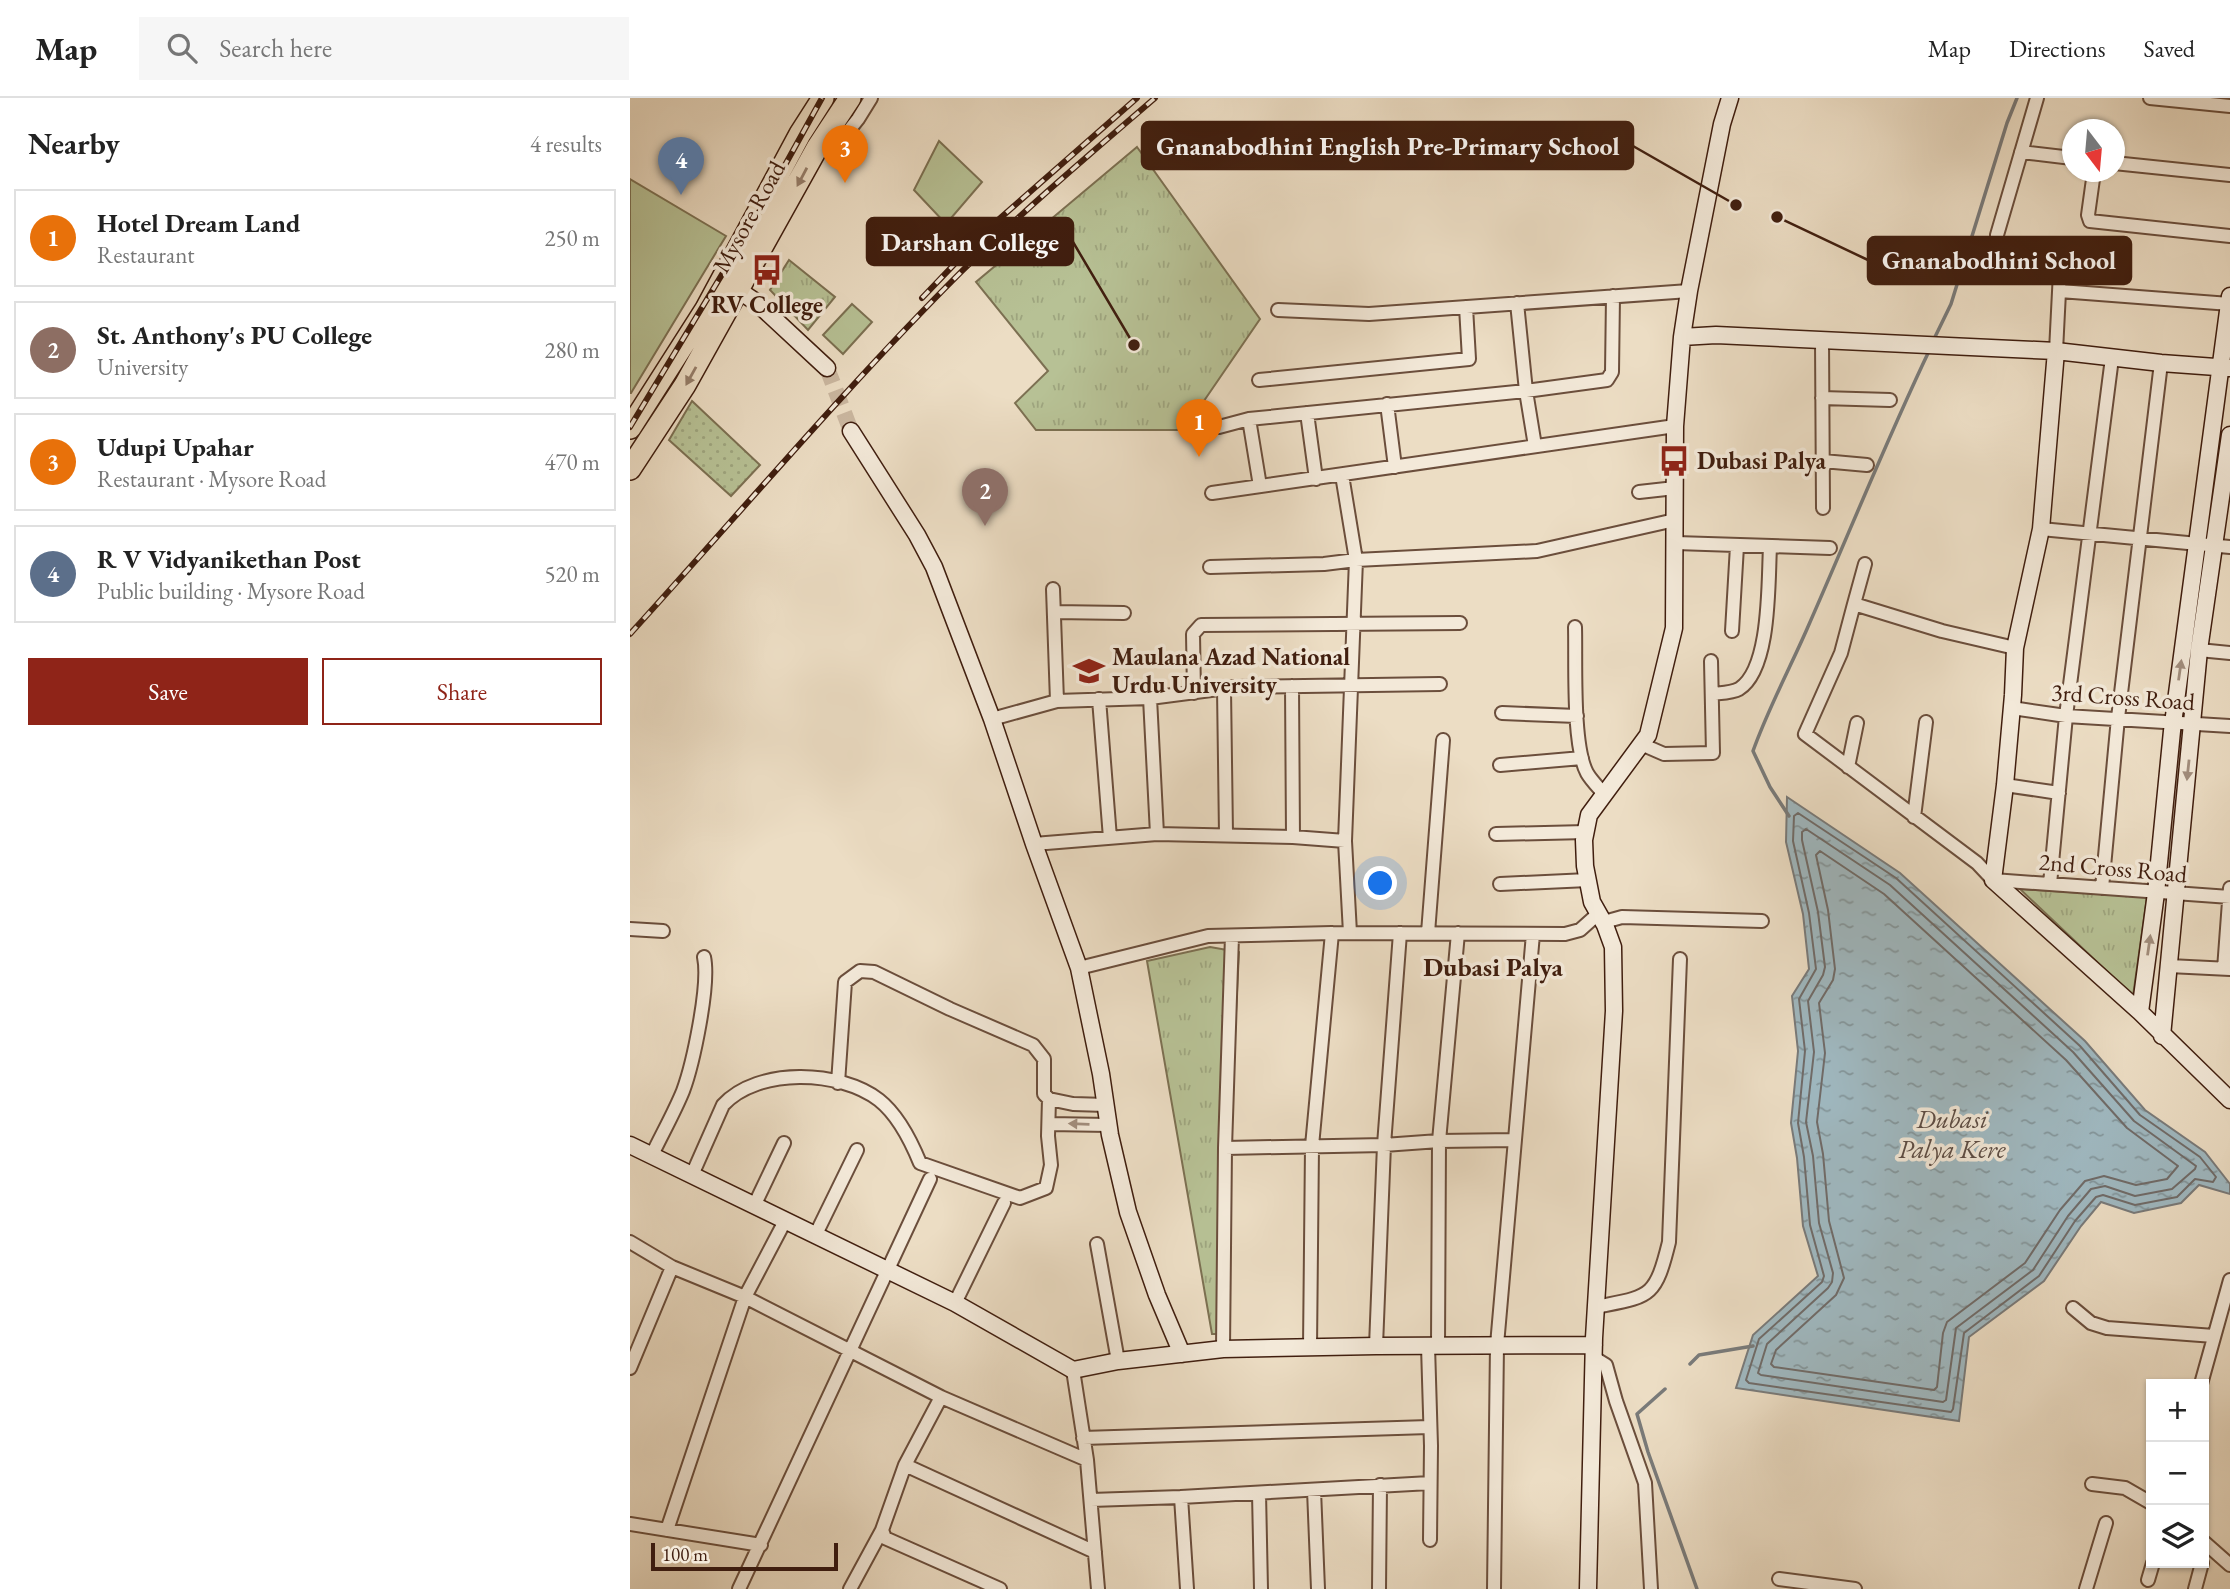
<!DOCTYPE html>
<meta charset="utf-8">
<style>
:root{--surface:#fff;--page:#f6f6f6;--text:#222;--muted:#767676;--line:#e0e0e0;--accent:#8f2418}
body{margin:0;font-family:"EB Garamond",serif;background:var(--page);color:var(--text)}
.controls{position:absolute;right:21px;bottom:21px;display:grid;overflow:hidden;border-radius:0px;box-shadow:0 2px 5px #0004}
.controls button{width:63px;height:63px;display:grid;place-items:center;padding:0;border:0;border-bottom:2px solid var(--line);background:var(--surface);color:var(--text);font:35px sans-serif}
.compass{position:absolute;left:1432px;top:21px;width:63px;height:63px;border-radius:50%;background:var(--surface);box-shadow:0 2px 5px #0004;rotate:164deg}
.scale{position:absolute;left:21px;bottom:18px;width:187px;box-sizing:border-box;padding-left:7px;border:4px solid #401e0f;border-top:0;font-size:19px;line-height:24px;white-space:nowrap;color:#401e0f;-webkit-text-stroke:5px #f3e9d9;paint-order:stroke}
.you{position:absolute;left:751px;top:786px;width:24px;height:24px;margin:-18px;border:5px solid #fff;border-radius:50%;background:#1a73e8;box-shadow:0 0 0 10px #1a73e833}
.badge{display:grid;place-items:center;width:46px;height:46px;border-radius:50%;background:var(--accent);color:#fff;font-size:23px;font-weight:700}
.pin{position:absolute;translate:-50% -58px;filter:drop-shadow(0 2px 4px #0008)}
.pin::after{content:'';position:absolute;top:37px;width:24px;height:21px;background:inherit;clip-path:polygon(0 0,100% 0,50% 100%)}
.list{margin:0;padding:0;list-style:none}
h2{display:flex;justify-content:space-between;align-items:center;height:91px;margin:0;padding:0 28px;font-size:30px}
h2 small{font-size:23px;font-weight:400;color:var(--muted)}
.list li{display:grid;grid-template-columns:46px 1fr auto;gap:21px;align-items:center;box-sizing:border-box;height:98px;margin:0 14px 14px;padding:0 14px;border:2px solid var(--line);border-radius:0px}
.list b{display:block;font-size:26px;white-space:nowrap}
.list p{margin:0;font-size:23px;white-space:nowrap;color:var(--muted)}
.list em{font-size:23px;font-style:normal;color:var(--muted)}
.actions{display:flex;gap:14px;padding:21px 28px}
.actions a{flex:1;padding:16px 0;border:2px solid var(--accent);border-radius:0px;text-align:center;font-size:24px;color:var(--accent)}
.actions .main{background:var(--accent);color:#fff}
.icon{flex:none;width:38px;height:38px;fill:none;stroke:currentColor;stroke-width:2;stroke-linecap:round;stroke-linejoin:round}
.map{position:relative;flex:none;width:1600px;height:1491px;overflow:hidden}
header{display:flex;align-items:center;gap:42px;box-sizing:border-box;height:98px;padding:0 35px;background:var(--surface);border-bottom:2px solid var(--line)}
header strong{font-size:33px}
nav{display:flex;gap:38px;margin-inline-start:auto;font-size:24px}
.search{width:490px;height:63px;background:var(--page);display:flex;align-items:center;gap:18px;box-sizing:border-box;padding:0 24px;border-radius:0px;color:var(--muted);font-size:26px}
main{display:flex}
aside{flex:1;background:var(--surface)}
.map>svg:first-child{display:block}
.grass{fill:url(#grass-dots);stroke:#7c7052;stroke-width:2}
.park{fill:url(#park-tufts);stroke:#7c7052;stroke-width:2}
.pitch{fill:#b7c195;stroke:#7c7052;stroke-width:2}
.water{fill:url(#water-ripples);stroke:#797a79;stroke-width:2}
.lines{fill:none;stroke-linecap:round;stroke-linejoin:round}
.shore{stroke:#706b68;stroke-width:2}
.stream{stroke:#797a79;stroke-width:3.5}
.secondary-tunnel{stroke:#cab7a0;stroke-width:16;stroke-dasharray:16 8;stroke-linecap:butt}
.street-casing{stroke:#6b4e3c;stroke-width:16}
.secondary-casing{stroke:#401e0f;stroke-width:19}
.highway-casing{stroke:#401e0f;stroke-width:24}
.street{stroke:#f3e9d9;stroke-width:12}
.secondary{stroke:#f3e9d9;stroke-width:16}
.highway{stroke:#ecddc4;stroke-width:21}
.rail-casing{stroke:#401e0f;stroke-width:6}
.rail{stroke:#f3e9d9;stroke-width:3.5;stroke-dasharray:10;stroke-linecap:butt}
.oneway{fill:#967e6a}
.oneway2{fill:#a28e7e}
.labels{text-anchor:middle;stroke-width:7;stroke-linejoin:round;paint-order:stroke}
.street-label{font-size:24px;fill:#401e0f;stroke:#f3e9d9}
.poi-label{font-size:24px;font-weight:bold;fill:#401e0f;stroke:#f3e9d9;text-anchor:start}
.neighbourhood-label{font-size:26px;font-weight:bold;fill:#401e0f;stroke:#f3e9d9}
.water-label{font-size:26px;font-style:italic;fill:#5c4c44;stroke:#f3e9d9}
.leader{fill:none;stroke:#401e0f;stroke-width:2.5}
.callout-dot{fill:#401e0f;stroke:#f3e9d9;stroke-width:2.5}
.callout{fill:#401e0f;stroke:#401e0f;stroke-width:2.5}
.callout-label{font-size:26px;text-anchor:middle;font-weight:bold;fill:#fff}
</style>
<header>
<strong>Map</strong>
<div class="search"><svg class="icon" aria-label="search" viewBox="0 0 24 24"><circle cx="10" cy="10" r="6"/><path d="M15 15l6 6"/></svg>Search here</div>
<nav><a>Map</a><a>Directions</a><a>Saved</a></nav>
</header>
<main>
<aside>
<h2>Nearby<small>4 results</small></h2>
<ul class="list">
<li><span class="badge" style="background:#e8710a">1</span><div><b>Hotel Dream Land</b><p>Restaurant</p></div><em>250 m</em></li>
<li><span class="badge" style="background:#8d6e63">2</span><div><b>St. Anthony's PU College</b><p>University</p></div><em>280 m</em></li>
<li><span class="badge" style="background:#e8710a">3</span><div><b>Udupi Upahar</b><p>Restaurant · Mysore Road</p></div><em>470 m</em></li>
<li><span class="badge" style="background:#5c6f8a">4</span><div><b>R V Vidyanikethan Post</b><p>Public building · Mysore Road</p></div><em>520 m</em></li>
</ul>
<div class="actions"><a class="main">Save</a><a>Share</a></div>
</aside>
<div class="map">
<svg width="1600" height="1491" viewBox="0 0 1600 1491">
<defs>
<pattern id="grass-dots" width="8" height="8" patternUnits="userSpaceOnUse" patternTransform="scale(1.75)"><rect width="8" height="8" fill="#b7c195"/><path d="M2 2h.1M6 6h.1" fill="none" stroke="#9ea57f" stroke-width="1.8" stroke-linecap="round"/></pattern>
<pattern id="park-tufts" width="24" height="20" patternUnits="userSpaceOnUse" patternTransform="scale(1.75)"><rect width="24" height="20" fill="#b7c195"/><path d="M3 7l-1-3M5 7V3M7 7l1-3M15 17l-1-3M17 17v-4M19 17l1-3" fill="none" stroke="#9ea57f"/></pattern>
<pattern id="water-ripples" width="26" height="14" patternUnits="userSpaceOnUse" patternTransform="scale(1.75)"><rect width="26" height="14" fill="#9fb8c0"/><path d="M2 4q2-2 4 0t4 0M15 11q2-2 4 0t4 0" fill="none" stroke="#83959a"/></pattern>
</defs>
<rect width="100%" height="100%" fill="#ecddc4"/>
<filter id="stains"><feTurbulence type="fractalNoise" baseFrequency=".00286" numOctaves="4"/><feColorMatrix values="0 0 0 0 .2 0 0 0 0 .09 0 0 0 0 .02 0 0 0 .5 -.17"/></filter>
<radialGradient id="worn" r=".72"><stop offset=".6" stop-color="#630" stop-opacity="0"/><stop offset="1" stop-color="#630" stop-opacity=".3"/></radialGradient>
<path class="grass" d="M62,303L130,367L101,398L39,342Z"/>
<path class="park" d="M507,49L630,221L554,332H406L385,305L418,273L346,184Z
M159,162L205,199L178,232L140,192Z
M1390,791L1517,799L1503,898Z
M580,849L609,854L590,1236H582L517,863Z"/>
<path class="pitch" d="M309,43L352,84L316,126L284,92Z
M0,81L96,138L1,295H0Z
M222,206L242,224L213,256L193,237Z"/>
<path class="water" d="M1157,699L1270,775L1455,943L1515,1012L1575,1054L1600,1086V1096L1569,1087L1551,1105L1504,1115L1471,1104L1451,1128L1414,1183L1339,1239L1329,1323L1106,1290L1123,1237L1188,1178L1173,1128L1167,1060L1161,1025L1168,953L1162,898L1179,871L1173,816L1156,744Z"/>
<g class="lines">
<path class="shore" d="M1168,715L1266,780L1450,948L1510,1017L1570,1059L1586,1079L1583,1084L1565,1081L1547,1099L1505,1107L1473,1097L1466,1099L1445,1123L1409,1178L1334,1235L1323,1311L1321,1314L1119,1285L1116,1282L1129,1241L1192,1184L1194,1178L1180,1127L1174,1059L1168,1025L1175,953L1169,901L1186,871L1179,815L1163,743L1164,718Z
M1176,731L1260,787L1443,954L1504,1023L1566,1068L1565,1071L1542,1091L1505,1098L1475,1088L1461,1091L1438,1118L1403,1172L1326,1230L1316,1302L1313,1304L1131,1277L1128,1275L1137,1246L1198,1190L1202,1184L1203,1175L1189,1125L1183,1058L1176,1024L1184,954L1178,903L1193,877L1195,869L1188,814L1172,742V734Z
M1190,753L1254,796L1436,962L1497,1030L1548,1068L1537,1081L1506,1087L1474,1078L1455,1083L1430,1112L1395,1165L1317,1224L1313,1235L1307,1289L1304,1292L1144,1269L1141,1266L1146,1252L1206,1197L1214,1180L1199,1123L1193,1056L1187,1024L1195,955L1189,905L1203,882L1205,871L1198,812L1186,757Z"/>
<path class="stream" d="M1304,241L1321,206L1377,25L1387,0
M1159,718L1140,689L1123,653C1138,611 1159,572 1177,531C1218,438 1256,343 1300,251
M1060,1266L1069,1257L1123,1248
M1035,1291L1007,1316L1018,1354L1067,1491"/>
<path class="secondary-tunnel" d="M197,270L221,333"/>
<defs>
<path id="street" d="M1407,0L1367,137V147C1385,165 1414,151 1430,174L1426,253
M1520,0L1600,8
M191,44L208,46L228,21L241,0
M1391,54L1442,60
M1484,65L1600,77
M1464,74L1458,117L1460,123L1600,138
M1430,193L1600,206
M887,205L896,293L905,348
M648,212L739,216L1059,193
M1192,242L1193,410
M629,282L839,261L836,209
M1192,300L1260,302
M757,306L765,369
M677,315L686,381
M619,321L630,388
M589,329L619,321L896,293L977,282L982,274L983,198
M1193,363L1237,367
M712,377L726,462L715,743L720,835
M1009,394L1045,390
M582,395L1045,328
M1411,431L1600,449
M1046,445L1200,450
M580,469L694,466L726,462L907,453L1045,422
M423,491L427,603
M1224,506L1235,466
M424,514L494,515
M945,529C946,563 942,647 957,675C961,682 968,689 974,696
M1102,533L1107,448
M1385,550L1312,533L1224,506L1211,555L1175,636L1347,765L1363,782L1600,799
M1569,552L1600,555
M662,588L663,739
M594,591L596,736
M564,595L563,536L571,527L830,525
M1082,596C1089,595 1102,595 1109,591C1141,571 1138,484 1140,449
M469,601L480,740
M1382,610L1436,618L1600,628
M872,615L947,618
M362,621L427,603L520,600
M1011,646L1034,656L1083,655L1081,563
M870,667L952,660
M1218,669L1227,625
M1375,687L1429,695
M1284,719L1296,624
M527,736L520,600L604,589L810,586
M866,736L956,734
M404,746L527,736L663,739L715,743
M870,786L958,782
M1420,786L1436,618L1482,260
M1472,790L1488,620L1531,265
M974,824L992,819L1132,823
M0,831L33,833
M798,835L813,642
M1539,868L1600,871
M449,870L578,838L702,835L935,836L950,832L969,815
M1594,871L1600,790
M419,1001L443,1006L476,1007
M419,1026L479,1027
M595,1050L754,1047L809,1043L885,1042
M22,1057C32,1036 44,1015 53,993C63,966 80,887 74,859
M62,1077L93,1007C128,969 210,972 249,1002C268,1017 281,1043 290,1065L390,1100L416,1090L421,1067L418,1038L419,1001L414,996V961L403,947L320,911L244,874L230,873L215,884L208,985
M124,1108L154,1045
M185,1138L227,1052
M0,1144L42,1169L115,1199L311,1299L457,1362
M467,1146L488,1263
M325,1205L374,1105
M966,1209C1020,1198 1025,1201 1039,1144L1050,861
M1443,1210L1461,1225L1477,1230L1584,1238
M746,1248L754,1047L770,835
M798,1248L801,1348L800,1442
M808,1248L809,1043L828,835
M680,1250L682,1048L702,835
M593,1251L595,1050L602,838
M963,1259L976,1267L986,1303L1015,1385L1021,1491
M0,1270L42,1169
M443,1272L457,1362L468,1491
M1571,1286L1600,1182
M311,1299L275,1367L252,1432L255,1440L370,1491
M453,1340L799,1329
M275,1367L465,1454
M1462,1386L1495,1390L1521,1405
M684,1392L688,1491
M629,1395L631,1491
M551,1399L557,1491
M461,1402L551,1399L800,1385
M0,1426L131,1447
M37,1432L115,1199L155,1123
M1574,1444L1600,1467
M1149,1481L1225,1491
M1518,1482L1523,1465
M109,1491L300,1081
M220,1491L252,1432
M749,1491L750,1387
M864,1491L867,1247L903,836
M1456,1491L1476,1425
M1565,1491L1572,1465"/>
<path id="secondary" d="M108,192L126,204L197,270
M1052,239L1086,237L1426,253L1411,431L1385,550L1383,597L1375,687L1363,782L1510,914L1600,1002
M1426,253L1531,265L1600,270
M221,333L287,437L304,469L362,621L404,746L449,870L471,976L480,1037L498,1114L527,1197L552,1256
M1510,914L1526,795L1542,633L1600,198
M1532,938L1569,552L1600,337
M0,1047L325,1205L443,1272L488,1263L593,1251L746,1248L964,1247
M958,1491L964,1240L984,913L983,849L975,827L962,804L955,768L954,742L959,717L1018,637L1044,530L1045,328L1052,239L1059,193L1092,26L1100,0"/>
<path id="highway" d="M0,330L76,211L170,36L193,0
M0,371L55,287L187,50L220,0"/>
</defs>
<use href="#street" class="street-casing"/>
<use href="#secondary" class="secondary-casing"/>
<use href="#highway" class="highway-casing"/>
<use href="#street" class="street"/>
<use href="#secondary" class="secondary"/>
<use href="#highway" class="highway"/>
<defs>
<path id="rail" d="M292,200L360,129L507,0
M0,329L123,125L192,0
M0,536C110,415 216,289 332,173C394,112 460,56 525,0"/>
</defs>
<use href="#rail" class="rail-casing"/>
<use href="#rail" class="rail"/>
</g>
<defs><path id="oneway-solid" d="M-6-.8H1V-3.2L6.5 0L1 3.2V.8H-6Z" transform="scale(1.75)"/></defs>
<g class="oneway">
<use href="#oneway-solid" transform="translate(172 79) rotate(118)"/>
<use href="#oneway-solid" transform="translate(61 278) rotate(119)"/>
</g>
<g class="oneway2">
<use href="#oneway-solid" transform="translate(1550 572) rotate(-82)"/>
<use href="#oneway-solid" transform="translate(1558 672) rotate(96)"/>
<use href="#oneway-solid" transform="translate(1519 847) rotate(-82)"/>
<use href="#oneway-solid" transform="translate(449 1026) rotate(-178)"/>
</g>
<defs>
<symbol id="bus-bare" viewBox="-9 -9 18 18"><path d="M-5-6H5V4H4V6H2V4H-2V6H-4V4H-5ZM-3.5-4V0h7V-4ZM-3.5 1.2v1.5H-2V1.2ZM2 1.2v1.5H3.5V1.2Z" fill="#8f2418" stroke="#f3e9d9" stroke-width="2.5" paint-order="stroke"/></symbol>
<symbol id="university-bare" viewBox="-9 -9 18 18"><path d="M0-5L7-2L0 1L-7-2ZM-4 1L0 2.5L4 1V4Q0 6-4 4Z" fill="#8f2418" stroke="#f3e9d9" stroke-width="2.5" paint-order="stroke"/></symbol>
</defs>
<g fill-rule="evenodd">
<use href="#bus-bare" x="115" y="150" width="44" height="44"/>
<use href="#bus-bare" x="1022" y="341" width="44" height="44"/>
<use href="#university-bare" x="437" y="551" width="44" height="44"/>
</g>
<g class="labels">
<g class="street-label">
<text transform="translate(119 119) rotate(-61)" y="8">Mysore Road</text>
<text transform="translate(1493 599) rotate(4)" y="8">3rd Cross Road</text>
<text transform="translate(1483 770) rotate(5)" y="8">2nd Cross Road</text>
</g>
<g class="poi-label">
<text x="137" y="215" text-anchor="middle">RV College</text>
<text x="1067" y="371">Dubasi Palya</text>
<text x="482" y="567">Maulana Azad National<tspan x="482" dy="28">Urdu University</tspan></text>
</g>
<g class="neighbourhood-label">
<text x="863" y="878">Dubasi Palya</text>
</g>
<g class="water-label">
<text x="1322" y="1030">Dubasi<tspan x="1322" dy="30">Palya Kere</tspan></text>
</g>
</g>
<path class="leader" d="M1106 107L1003 48M504 247L443 144M1147 119L1238 162"/>
<g class="callout-dot">
<circle cx="1106" cy="107" r="7"/>
<circle cx="504" cy="247" r="7"/>
<circle cx="1147" cy="119" r="7"/>
</g>
<g class="callout">
<rect x="512" y="24" width="491" height="47" rx="7"/>
<rect x="237" y="120" width="206" height="47" rx="7"/>
<rect x="1238" y="139" width="263" height="47" rx="7"/>
</g>
<g class="callout-label">
<text x="758" y="57">Gnanabodhini English Pre-Primary School</text>
<text x="340" y="153">Darshan College</text>
<text x="1369" y="171">Gnanabodhini School</text>
</g>
<rect width="100%" height="100%" filter="url(#stains)"/>
<rect width="100%" height="100%" fill="url(#worn)"/>
</svg>
<div class="controls">
<button>+</button>
<button>−</button>
<button><svg class="icon" aria-label="layers" viewBox="0 0 24 24"><path d="M12 4l9 5-9 5-9-5zM3 14l9 5 9-5"/></svg></button>
</div>
<svg class="compass" viewBox="-18 -18 36 36"><path d="M0-13l5 13h-10z" fill="#e53935"/><path d="M0 13l5-13h-10z" fill="#767676"/></svg>
<div class="scale">100 m</div>
<div class="you"></div>
<div class="pin badge" style="left:569px;top:359px;background:#e8710a">1</div>
<div class="pin badge" style="left:355px;top:428px;background:#8d6e63">2</div>
<div class="pin badge" style="left:215px;top:85px;background:#e8710a">3</div>
<div class="pin badge" style="left:51px;top:97px;background:#5c6f8a">4</div>
</div>
</main>
